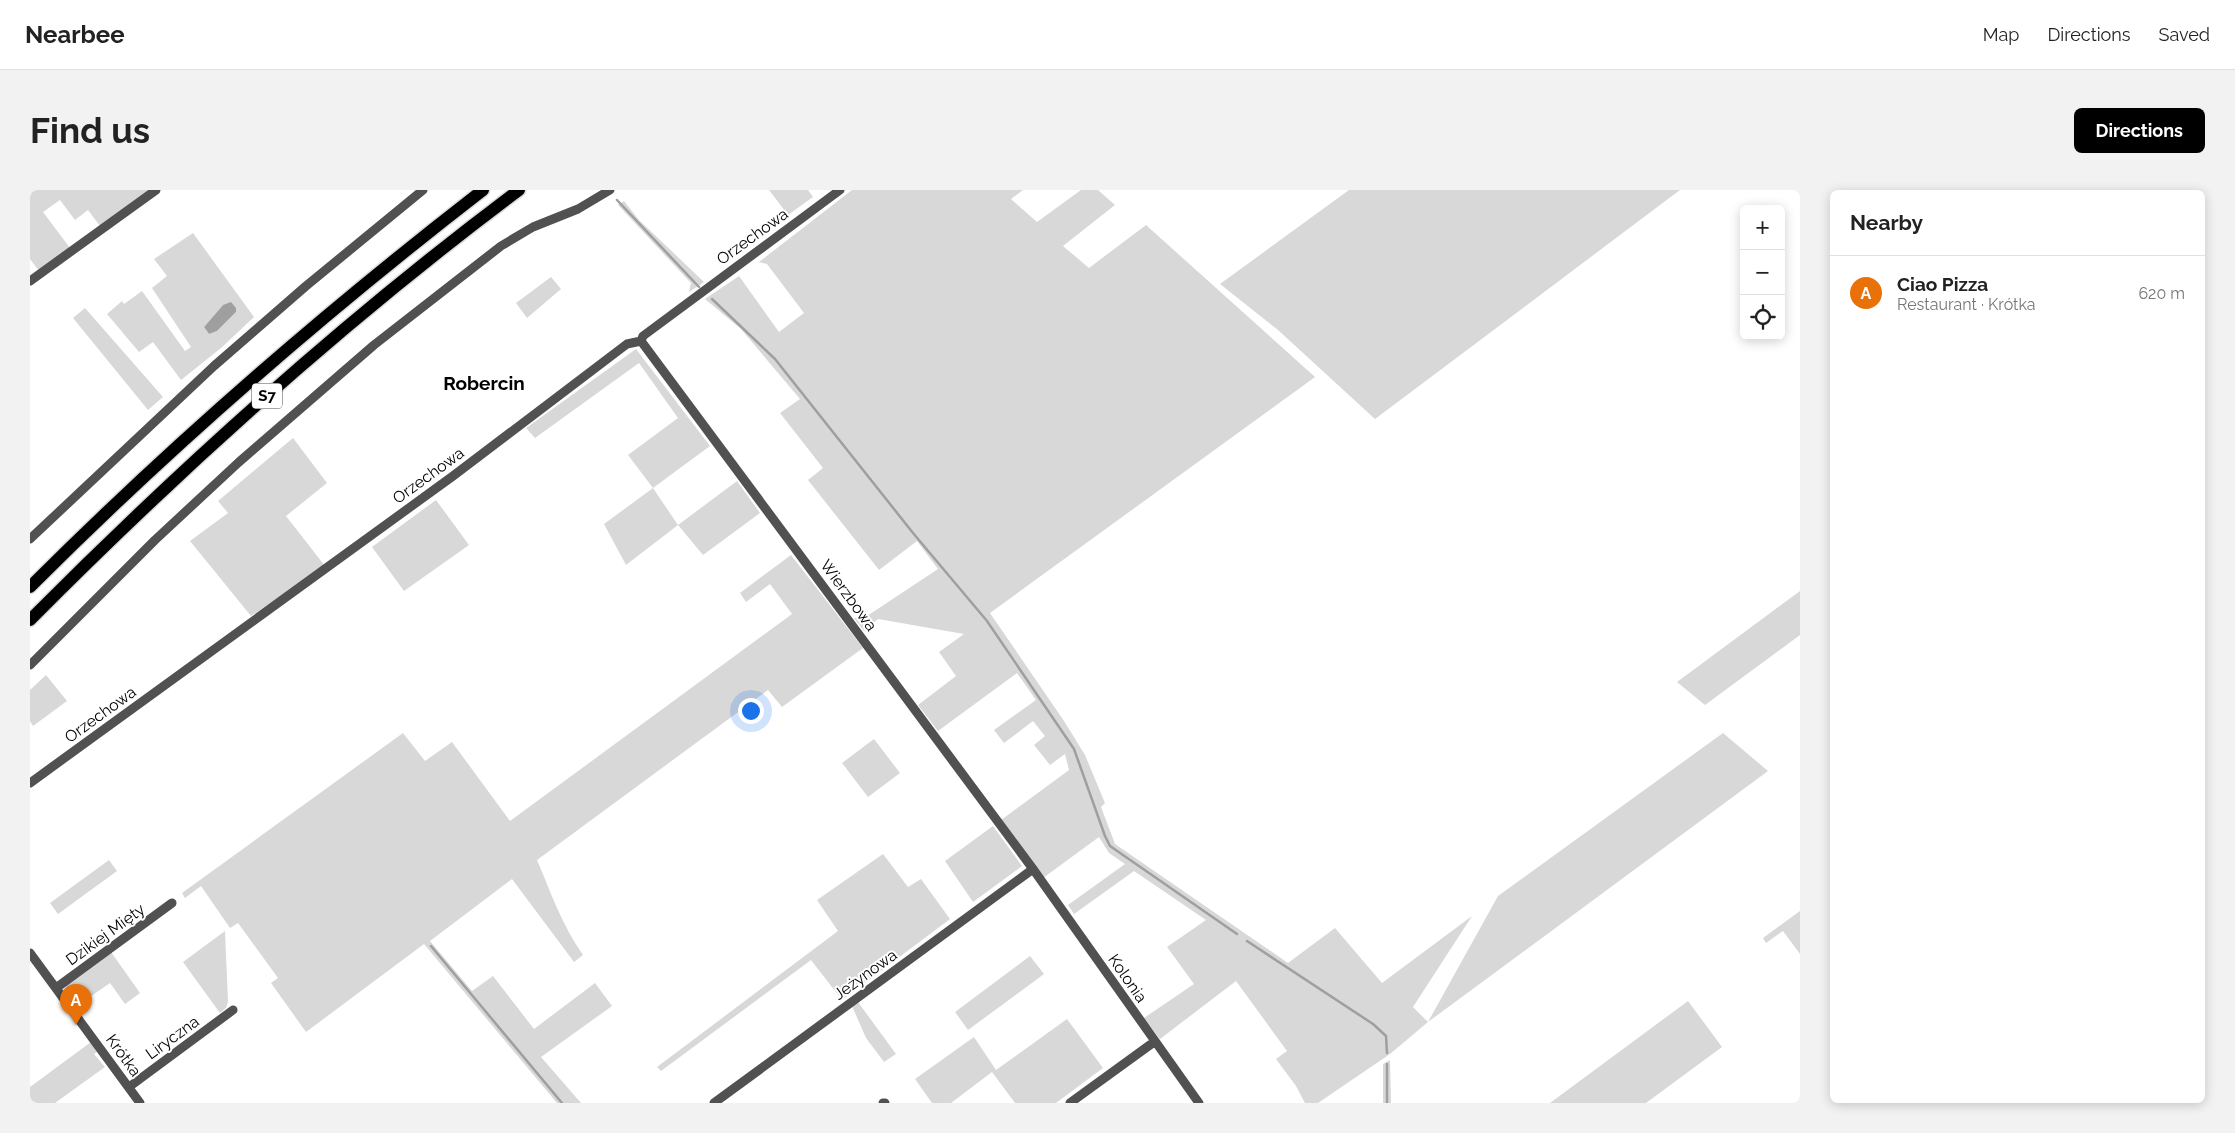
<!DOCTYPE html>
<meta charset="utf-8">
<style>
:root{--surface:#fff;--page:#f2f2f2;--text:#222;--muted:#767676;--line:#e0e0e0;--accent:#000}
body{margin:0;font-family:Raleway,sans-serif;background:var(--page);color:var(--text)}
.controls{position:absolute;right:15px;top:15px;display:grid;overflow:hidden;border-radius:8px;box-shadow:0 2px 12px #0003}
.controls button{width:45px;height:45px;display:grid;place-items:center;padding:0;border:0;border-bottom:1px solid var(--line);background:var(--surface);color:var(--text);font:25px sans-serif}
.you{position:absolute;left:720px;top:520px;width:18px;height:18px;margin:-12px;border:4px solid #fff;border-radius:50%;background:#1a73e8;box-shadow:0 0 0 8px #1a73e833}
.badge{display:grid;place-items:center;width:32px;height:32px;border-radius:50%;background:var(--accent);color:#fff;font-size:16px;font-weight:700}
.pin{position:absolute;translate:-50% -41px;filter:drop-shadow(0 1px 2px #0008)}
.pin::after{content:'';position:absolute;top:26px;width:18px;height:15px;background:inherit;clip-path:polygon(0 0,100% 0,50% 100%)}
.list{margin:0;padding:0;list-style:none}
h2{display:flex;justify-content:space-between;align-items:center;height:65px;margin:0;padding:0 20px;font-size:21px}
h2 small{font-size:16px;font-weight:400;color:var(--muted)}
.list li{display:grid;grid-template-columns:32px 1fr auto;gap:15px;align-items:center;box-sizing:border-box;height:75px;padding:0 20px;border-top:1px solid var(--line)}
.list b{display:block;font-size:19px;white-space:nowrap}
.list p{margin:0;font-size:16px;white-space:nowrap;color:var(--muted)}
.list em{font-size:16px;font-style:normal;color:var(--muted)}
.icon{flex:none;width:28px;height:28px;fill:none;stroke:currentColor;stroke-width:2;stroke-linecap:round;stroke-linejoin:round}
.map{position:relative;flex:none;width:1770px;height:913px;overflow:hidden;border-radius:8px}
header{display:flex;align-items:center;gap:30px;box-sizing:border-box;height:70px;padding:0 25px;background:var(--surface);border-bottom:1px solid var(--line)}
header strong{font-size:24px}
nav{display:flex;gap:28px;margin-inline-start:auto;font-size:18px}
.intro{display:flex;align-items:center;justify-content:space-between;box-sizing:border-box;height:120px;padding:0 30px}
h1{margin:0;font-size:35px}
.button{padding:12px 22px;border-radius:8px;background:var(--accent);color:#fff;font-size:18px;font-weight:700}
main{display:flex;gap:30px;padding:0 30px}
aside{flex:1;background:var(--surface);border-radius:8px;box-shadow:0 2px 12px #0003}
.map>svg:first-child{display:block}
.green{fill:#d8d8d8;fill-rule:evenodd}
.water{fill:#9f9f9f}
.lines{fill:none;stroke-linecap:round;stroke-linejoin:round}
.stream{stroke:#9f9f9f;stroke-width:2.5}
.highway-casing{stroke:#dbdbdb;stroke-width:15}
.minor{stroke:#515151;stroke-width:9}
.highway{stroke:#000;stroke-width:12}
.labels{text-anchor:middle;stroke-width:4;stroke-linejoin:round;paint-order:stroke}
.shield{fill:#fff;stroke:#4c4c4c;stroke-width:1}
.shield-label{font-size:15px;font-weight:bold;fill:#000}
.street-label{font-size:16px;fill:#000;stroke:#fff}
.quarter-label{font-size:19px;font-weight:bold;fill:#000;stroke:#fff}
</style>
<header>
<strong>Nearbee</strong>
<nav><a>Map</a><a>Directions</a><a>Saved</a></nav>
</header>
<div class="intro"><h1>Find us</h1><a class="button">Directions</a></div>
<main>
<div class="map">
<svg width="1770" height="913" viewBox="0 0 1770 913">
<rect width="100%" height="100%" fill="#fff"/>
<path class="green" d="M0,0H120L70,36L58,20L45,30L30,10L13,22L40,58L9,81L0,69Z
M739,0H778L783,7L758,25Z
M822,0H993L981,9L1007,32L1051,0H1068L1085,15L1033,56L1059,78L1116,35L1285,187L960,423L1034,531L1055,565L1075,613L1071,617L1085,654L1258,773L1305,738L1352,793L1442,726L1383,817L1398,832L1468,706L1693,543L1738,581L1398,832L1360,864L1288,913H1275L1266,896L1246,869L1257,861L1206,791L1130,849L1114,828L1164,794L1137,757L1176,730L1104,681L1044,724L1038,715L1095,674L1079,663L1069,647L1013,688L971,630L1039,580L1035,564L1020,575L1004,555L1015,546L1003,531L974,553L964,540L1006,510L987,483L908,541L888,515L926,486L909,462L934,444L848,429L834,441L824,428H834L908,379L887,351L849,380L778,290L793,278L750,223L770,209L711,139L675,109L709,86L749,142L774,123L737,74L729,72Z
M1319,0H1650L1345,229L1248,140L1190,94Z
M594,11L609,30L674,92L659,102L661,93L588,15Z
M163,43L224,127L191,158L151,190L123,152L109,162L77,124L92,111L94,114L112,101L155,161L161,157L122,98L137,86L124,69ZM193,115L206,122L187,141L179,144L174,137Z
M521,87L531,99L497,128L486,113Z
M55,118L133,207L118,220L43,128Z
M606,159L680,256L623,298L648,335L707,291L730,323L673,365L648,335L596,375L574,334L623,298L598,265L648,228L609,173L505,248L496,238Z
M263,248L297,293L256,326L295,376L221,426L160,351L198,323L188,311Z
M406,310L439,355L374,401L342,357Z
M761,365L833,458L752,517L738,500L507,670C521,703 532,735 553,765L544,772L482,689L400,751L442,801L463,786L504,839L565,793L582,816L511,867L551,913H527L394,754L276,842L241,793L248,788L208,733L200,738L171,696L155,708L152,703L373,543L395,571L422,552L480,631L762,424L740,394L716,412L710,403Z
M1770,401V445L1675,515L1647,492Z
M16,485L37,511L3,536L0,531V500Z
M844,549L870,583L838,607L812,573Z
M963,636L992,676L943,712L915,671Z
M853,664L878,697L891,689L920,729L812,810L781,770L631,881L627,877L808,741L787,710Z
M79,670L87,681L28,724L20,713Z
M1770,721V764L1753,741L1736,753L1733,748Z
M195,741L198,812L196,818L190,823L153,772Z
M81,762L110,803L95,814L80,793L47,816L36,801L37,795Z
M1000,766L1014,784L938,840L925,822Z
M1658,811L1692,857L1616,913H1520Z
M828,812L866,864L854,872L836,848L822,816Z
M1037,829L1073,878L1026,913H985L962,882L921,913H902L885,889L944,847L966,880Z
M61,852L67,862L64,864L75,877L25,913H0V897Z
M1360,870L1361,913H1353V874Z"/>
<path class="water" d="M201,112L206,118V122L187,141L179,144L174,137L193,115Z"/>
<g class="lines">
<path class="stream" d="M587,10L669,97
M682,109L745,169L883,343L957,431L1044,559L1075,646L1080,656L1207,744
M1217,751L1343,834L1356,846L1357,863
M401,756L532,913
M1357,874V913"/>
<defs>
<path id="highway" d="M0,397C142,255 294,123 453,0
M0,430C153,276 315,130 489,0"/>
</defs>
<use href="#highway" class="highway-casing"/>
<path class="minor" d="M0,91L126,0
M611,151L1003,679L1169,913
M0,349L184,176L276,96L393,0
M0,475L125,350L209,272L344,155L471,56L503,37L548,19L580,0
M0,593L423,286L597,154L611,151L613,146L810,0
M0,763L110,913
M26,798L142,713
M99,897L203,820
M684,913L1003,679
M853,913H855
M1040,913L1124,852"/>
<use href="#highway" class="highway"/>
</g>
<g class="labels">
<rect class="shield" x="222" y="193.5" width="30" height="25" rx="4"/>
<g class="shield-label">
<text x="237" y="211">S7</text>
</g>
<g class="street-label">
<text transform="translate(722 46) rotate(-36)" y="6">Orzechowa</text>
<text transform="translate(398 285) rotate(-36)" y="6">Orzechowa</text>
<text transform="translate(819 405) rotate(54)" y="6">Wierzbowa</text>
<text transform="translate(70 524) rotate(-36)" y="6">Orzechowa</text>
<text transform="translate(75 744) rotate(-36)" y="6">Dzikiej Mięty</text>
<text transform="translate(835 784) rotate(-36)" y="6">Jeżynowa</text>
<text transform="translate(1098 788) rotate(55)" y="6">Kolonia</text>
<text transform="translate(142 847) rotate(-36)" y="6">Liryczna</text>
<text transform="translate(94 865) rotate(54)" y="6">Krótka</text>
</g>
<g class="quarter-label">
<text x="454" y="200">Robercin</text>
</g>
</g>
</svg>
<div class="controls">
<button>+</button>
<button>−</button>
<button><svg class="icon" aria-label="locate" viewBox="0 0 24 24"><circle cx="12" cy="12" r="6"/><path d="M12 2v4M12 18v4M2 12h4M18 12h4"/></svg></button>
</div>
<div class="you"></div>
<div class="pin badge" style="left:46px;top:835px;background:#e8710a">A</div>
</div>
<aside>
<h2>Nearby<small></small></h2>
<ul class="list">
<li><span class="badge" style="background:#e8710a">A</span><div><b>Ciao Pizza</b><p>Restaurant · Krótka</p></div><em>620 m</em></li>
</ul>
</aside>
</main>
